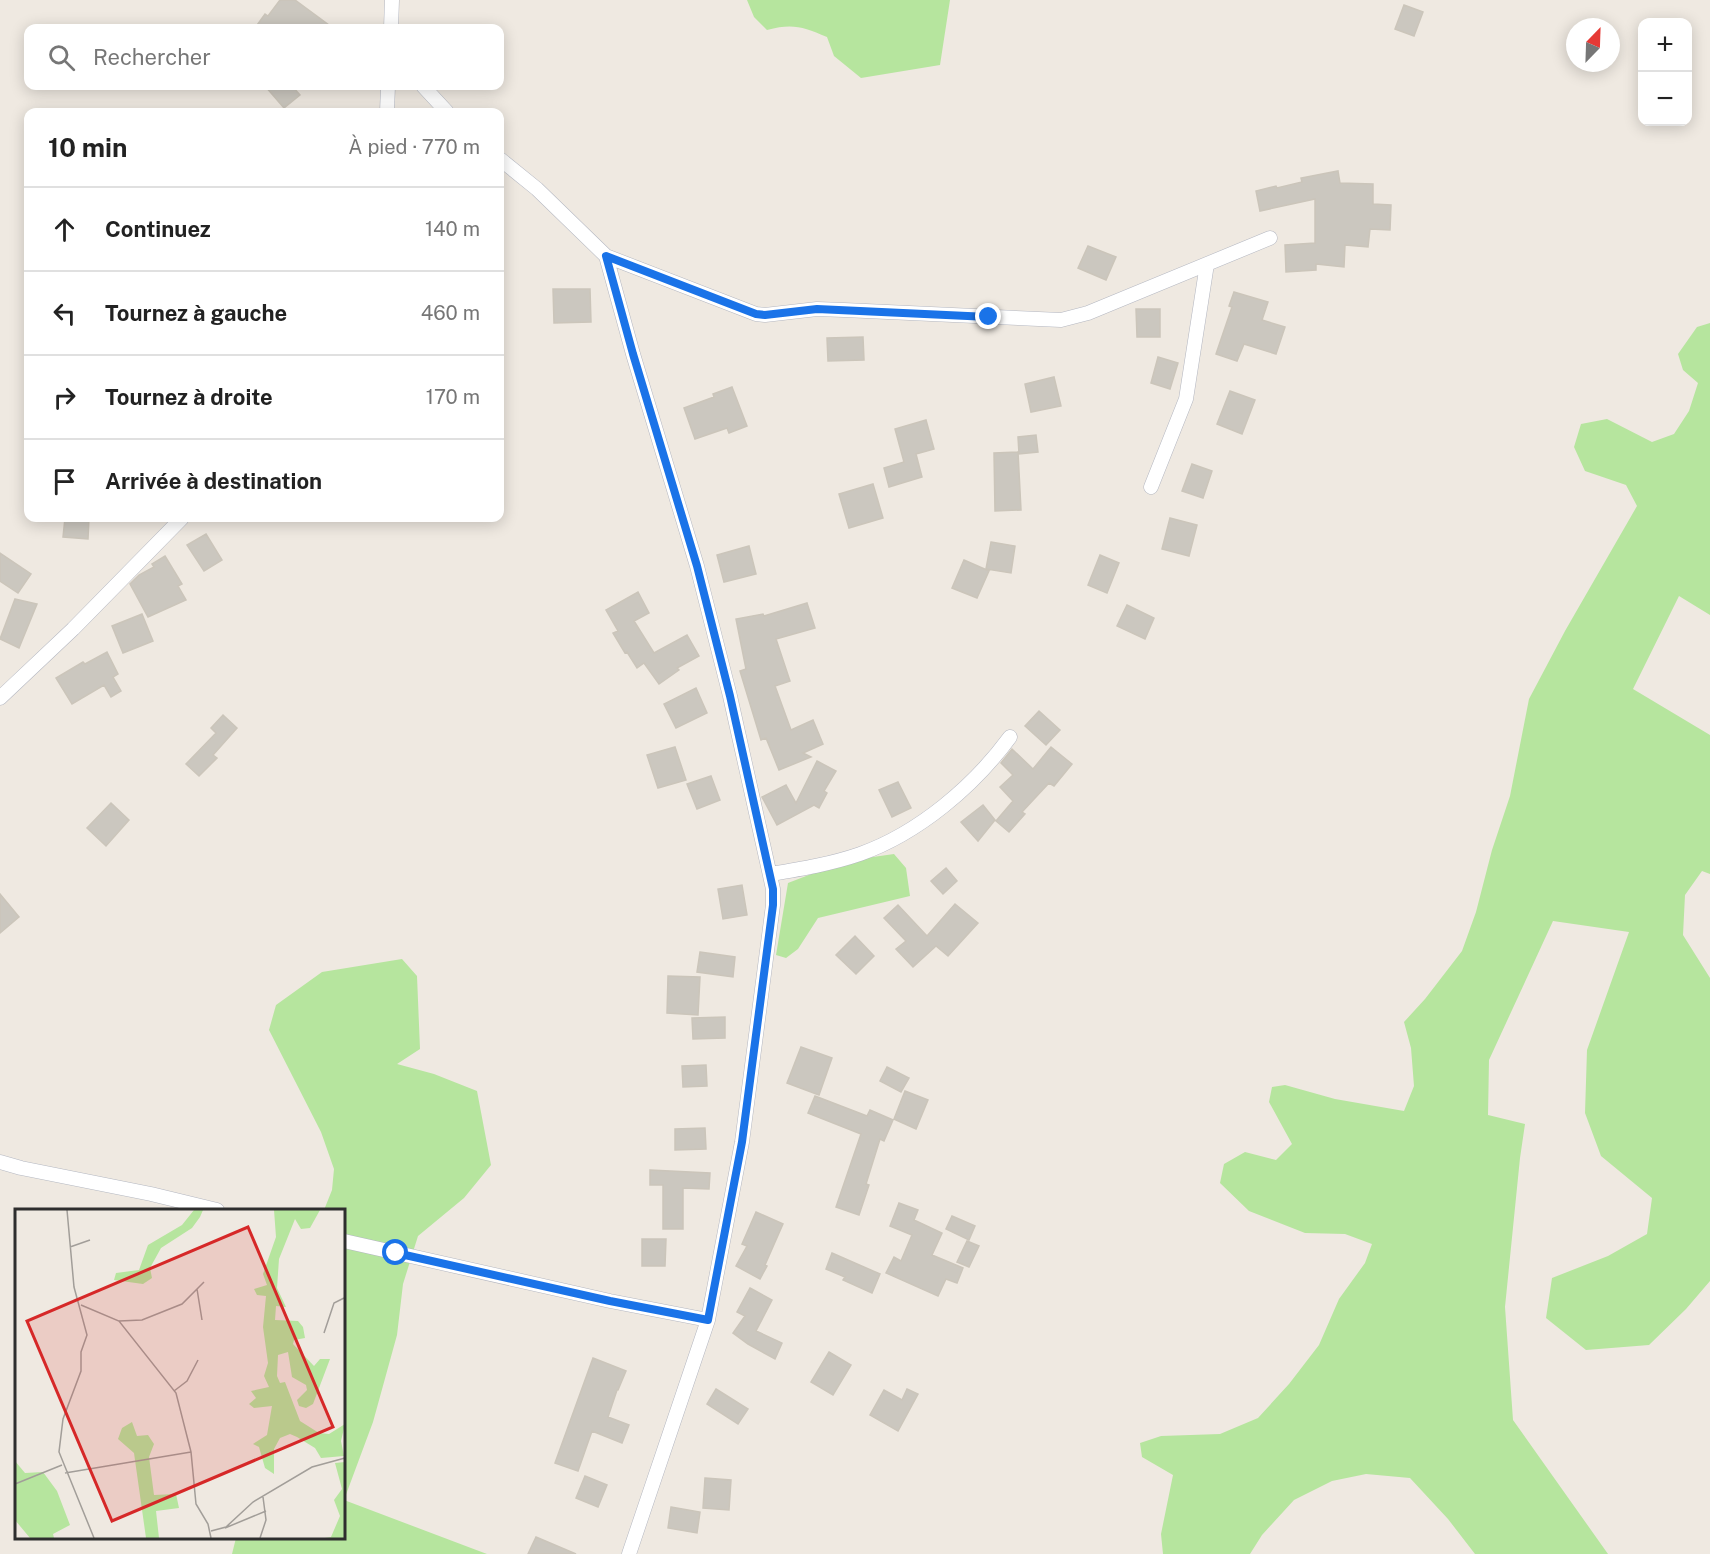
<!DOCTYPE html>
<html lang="fr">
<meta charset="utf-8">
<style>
:root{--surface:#fff;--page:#f6f6f6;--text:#222;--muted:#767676;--line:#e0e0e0}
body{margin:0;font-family:"Public Sans",sans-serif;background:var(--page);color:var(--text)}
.controls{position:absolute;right:18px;top:18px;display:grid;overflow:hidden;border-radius:12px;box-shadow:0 3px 15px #0003}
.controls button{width:54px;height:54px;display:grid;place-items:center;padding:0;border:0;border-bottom:2px solid var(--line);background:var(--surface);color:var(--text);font:30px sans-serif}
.compass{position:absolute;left:1566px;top:18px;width:54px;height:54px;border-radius:50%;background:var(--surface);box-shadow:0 3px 15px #0003;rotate:23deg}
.stop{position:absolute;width:18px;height:18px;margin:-14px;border:4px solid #1a73e8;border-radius:50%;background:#fff}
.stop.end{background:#1a73e8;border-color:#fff;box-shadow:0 2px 6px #0008}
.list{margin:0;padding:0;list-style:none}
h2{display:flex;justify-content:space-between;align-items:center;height:78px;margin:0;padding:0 24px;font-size:26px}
h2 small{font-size:20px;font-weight:400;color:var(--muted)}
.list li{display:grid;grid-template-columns:39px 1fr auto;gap:18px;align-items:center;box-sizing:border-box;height:84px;padding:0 24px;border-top:2px solid var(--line)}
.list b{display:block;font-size:22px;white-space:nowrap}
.list em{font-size:20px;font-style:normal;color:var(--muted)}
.icon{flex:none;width:33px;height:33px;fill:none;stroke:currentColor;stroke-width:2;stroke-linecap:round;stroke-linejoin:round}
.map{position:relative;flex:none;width:1710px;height:1554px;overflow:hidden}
.search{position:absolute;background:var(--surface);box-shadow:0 3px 15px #0003;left:24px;top:24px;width:480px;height:66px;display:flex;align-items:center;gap:15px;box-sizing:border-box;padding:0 21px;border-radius:12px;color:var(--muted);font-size:22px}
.panel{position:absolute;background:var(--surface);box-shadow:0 3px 15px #0003;left:24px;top:108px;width:480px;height:414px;border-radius:12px}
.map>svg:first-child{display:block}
.green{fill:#b6e59e}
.building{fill:#cbc7bf;stroke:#cbc5ba;stroke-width:1.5}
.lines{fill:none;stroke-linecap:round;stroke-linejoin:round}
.minor-casing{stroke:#b4b7c1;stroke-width:15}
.minor{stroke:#fff;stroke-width:14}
.route{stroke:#1a73e8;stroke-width:8}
.inset-road{fill:none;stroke:#a29e99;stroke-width:1.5}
.view{fill:#d62828;fill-opacity:0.15;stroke:#d62828;stroke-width:3}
.inset-edge{fill:none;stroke:#2e2e2e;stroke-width:3}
</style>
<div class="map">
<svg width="1710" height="1554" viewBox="0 0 1710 1554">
<rect width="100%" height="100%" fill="#efe9e1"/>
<path class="green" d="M747,0H950L940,65L861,78L834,56L827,37C803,27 793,23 767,30L754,17Z
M1710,323V615L1679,596L1633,689L1710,735V874L1702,871L1685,895L1683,935L1710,978V1281L1686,1309L1649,1345L1586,1350L1546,1318L1552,1278L1608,1256L1647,1234L1652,1198L1601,1156L1585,1113L1587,1050L1629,932L1553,921L1489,1060L1488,1115L1525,1124L1520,1158L1505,1307L1513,1420L1608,1554H1475L1448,1519L1410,1478L1366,1474L1332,1481L1294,1500L1262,1535L1250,1554H1163L1161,1534L1173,1475L1142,1457L1140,1443L1161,1436L1220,1434L1258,1418L1289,1384L1319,1345L1339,1299L1365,1263L1372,1244L1345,1234L1305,1233L1249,1211L1220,1183L1224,1164L1245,1152L1276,1160L1292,1144L1269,1102L1272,1087L1285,1085L1335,1099L1404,1111L1414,1086L1411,1048L1404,1022L1425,999L1462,951L1476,912L1492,850L1510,796L1529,699L1565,631L1637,506L1626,485L1585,471L1574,447L1581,424L1607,419L1652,442L1674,434L1689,411L1698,383L1683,370L1678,354L1697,327Z
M894,854L906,868L910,896L818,918L798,949L786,958L776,955L788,883L845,861Z
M402,959L417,976L420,1049L397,1064L434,1074L477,1091L491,1165L464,1198L418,1236L403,1284L397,1335L373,1422L344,1500V1210H324L332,1190L334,1169L321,1132L269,1030L276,1005L322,972Z
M344,1500L471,1548L487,1554H232L236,1538H344Z"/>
<path class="building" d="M280,0H295L333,28H255L265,14L268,16Z
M1404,5L1423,12L1414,36L1395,29Z
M265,86H292L300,95L284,108Z
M1338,171L1340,183L1373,184V204L1391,205L1390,230L1370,229L1368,247L1345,245L1344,267L1316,264V270L1286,272L1285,245L1315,243V199L1260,211L1256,191L1276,186L1277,188L1302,182L1301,178Z
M1088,246L1116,257L1106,280L1078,268Z
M553,289H590L591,322L554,323Z
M1234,292L1268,302L1262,320L1285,327L1276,354L1244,344L1237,361L1216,354L1232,307L1229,306Z
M1136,309H1160V337H1137Z
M863,337L864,360L828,361L827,338Z
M1158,357L1178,363L1170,389L1151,383Z
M1054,377L1061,406L1031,412L1025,384Z
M732,387L747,426L729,433L727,428L695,439L684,408L714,397L713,394Z
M1230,391L1255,400L1242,434L1217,424Z
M926,420L934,449L916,454L922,477L889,487L884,468L904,462L895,429Z
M1036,435L1038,452L1019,454L1018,437Z
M1018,452L1021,510L995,511L994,453Z
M1192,464L1212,471L1203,498L1182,491Z
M873,484L883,518L849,528L839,494Z
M65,518H89L88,539L63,537Z
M1170,518L1197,525L1189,556L1162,549Z
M206,534L222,560L204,571L187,545Z
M991,542L1015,546L1011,573L986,569Z
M749,546L756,574L724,582L717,555Z
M0,553L31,574L18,593L0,581Z
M1100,555L1119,563L1107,593L1088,585Z
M165,556L182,584L178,586L186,600L148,617L130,584L139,575L154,567L152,564Z
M964,560L989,571L977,598L952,588Z
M638,592L649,613L634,621L654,653L687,635L699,656L677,668L679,670L659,684L644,663L637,668L627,652L625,653L613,633L618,631L606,610Z
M15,599L37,604L19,648L0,639Z
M807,603L815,628L776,639L790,681L775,686L791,730L813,720L823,744L803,753L811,757L779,770L766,738L761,740L740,671L746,669L736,619L763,614L764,616Z
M1127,605L1154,618L1145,639L1117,626Z
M142,614L153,641L123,653L112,626Z
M107,652L118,674L113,677L121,691L111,697L104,685L72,704L56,678L83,662L85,664Z
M696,688L707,713L676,728L664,704Z
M1039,711L1060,730L1046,745L1025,726Z
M223,715L237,728L213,755L217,758L199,776L186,764L216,733L211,728Z
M675,747L686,780L658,788L647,755Z
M1051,747L1072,764L1054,786L1049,783L1022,812L1025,814L1009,832L996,821L1013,801L1000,787L1013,775L1001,763L1012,749L1033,769Z
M817,761L836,771L824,791L827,793L819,808L814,805L777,825L762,797L786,785L796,803Z
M711,776L720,800L697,809L687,784Z
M898,782L911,808L892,817L879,790Z
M111,803L129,820L106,846L87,828Z
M983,805L995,820L978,841L961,822Z
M946,868L957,881L943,894L931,881Z
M742,885L747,915L723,919L718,889Z
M0,894L19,917L0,933Z
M955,904L978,923L948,956L936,946L913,967L896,949L906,941L884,918L898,905L927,936Z
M855,936L874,956L856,974L836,955Z
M700,952L735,957L733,977L697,972Z
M668,976L700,977L698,1015L667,1013Z
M725,1017V1038L693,1039L692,1018Z
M801,1047L832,1058L819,1095L787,1083Z
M706,1065L707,1086L683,1087L682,1066Z
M887,1067L909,1078L901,1092L880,1081Z
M905,1091L928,1100L916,1129L894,1119Z
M815,1096L867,1116L870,1110L893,1120L884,1141L880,1139L866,1184L869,1185L859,1215L836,1207L861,1134L808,1113Z
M705,1128L706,1149L675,1150V1129Z
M650,1170L710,1173L709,1189L683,1188V1229H663V1185H650Z
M899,1203L918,1210L914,1220L942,1233L932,1255L963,1268L957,1283L946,1279L938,1296L886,1273L894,1257L901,1261L912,1235L890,1226Z
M756,1212L783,1224L765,1265L767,1266L760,1279L736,1266L747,1246L742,1244Z
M952,1216L975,1226L969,1240L946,1229Z
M642,1239H666L665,1266H642Z
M967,1241L979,1246L969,1267L957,1262Z
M832,1253L880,1274L872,1293L843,1280L845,1277L826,1269Z
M750,1288L772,1300L756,1331L782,1343L775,1359L748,1344L733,1333L745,1316L737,1312Z
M829,1352L851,1365L833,1395L811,1382Z
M593,1358L626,1371L618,1390H617L608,1417L629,1425L622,1443L592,1431L578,1471L555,1463Z
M716,1389L748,1409L738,1424L707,1404Z
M907,1389L918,1394L898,1431L870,1415L884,1390L902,1400Z
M585,1476L607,1485L598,1507L576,1498Z
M705,1478L731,1480L729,1510L703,1508Z
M671,1507L700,1512L697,1533L668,1528Z
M536,1537L576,1554H528Z"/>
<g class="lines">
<defs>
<path id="minor" d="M391,28L392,0
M423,86L447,112
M387,112L388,86
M500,159L537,189L606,256L633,354L697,566L730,696L773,889V905L742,1142L708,1320L629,1554
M606,256L756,314L765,315L817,309L844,310L1061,320L1088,313L1270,238
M1151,487L1186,399L1207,264
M0,698L73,629L182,518
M771,874C801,869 831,864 860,854C919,833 974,786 1010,737
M0,1162L21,1168L151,1194L217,1210
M344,1241L610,1301L708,1320"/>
</defs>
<use href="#minor" class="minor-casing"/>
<use href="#minor" class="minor"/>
</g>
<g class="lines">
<path class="route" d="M396,1253L610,1301L708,1320L742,1142L773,905V889L730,696L697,566L633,354L606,256L756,314L765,315L817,309L989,317"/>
</g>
<g transform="translate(15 1209)">
<rect width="330" height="330" fill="#efe9e1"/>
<path d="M179,1H188L185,8L177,19L146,39L135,59L137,69L128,75L99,71L101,64L124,61L133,36L167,16ZM259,1H305L295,19L286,20L280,10L264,50L262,79L271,98L261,97L260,111L283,112L288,118L290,129L279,131L278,135L299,157L305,150H315L298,195L291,199L284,197L282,191L292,181L291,176L277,168L273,143L263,146L262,167L265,174L270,173L285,212L304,224L314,225L330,215L326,232L329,247L306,249L300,239L282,228L275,225L265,229L259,240V265L250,259L244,238L238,235L252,226L257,197L239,199L234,195L241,189L236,182L254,178L249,167L253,154L248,118L251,87L242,86L239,80L252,76L248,65L261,28ZM117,213L122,227L133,226L139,235L134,248L139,286L161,285L164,299L141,302L144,329H131L119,244L103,230L107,219ZM0,252L10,264L28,263L42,282L55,316L38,325L39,329H15L0,311ZM330,253V329H310L316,328L325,307L319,291L327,280L320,254Z" fill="#b6e59e"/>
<path class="inset-road" d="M52,1L59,78L72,126L66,143V162L48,210L44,243L79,329M55,38L75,31M330,78V109M182,80L187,111M66,96L104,112L161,184L176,243L181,295L193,315L196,329M104,112L127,111L167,95L189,73M309,124L319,94L329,89M159,182L172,172L183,151M50,264L176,243M0,275L47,256M210,319L251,302M196,322L211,318L238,293L297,258L330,249M245,329L251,311L248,288"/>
<path class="view" d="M233,18L318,218L97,312L12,112Z"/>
<rect width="330" height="330" class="inset-edge"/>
</g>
</svg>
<div class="controls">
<button>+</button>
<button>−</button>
</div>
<svg class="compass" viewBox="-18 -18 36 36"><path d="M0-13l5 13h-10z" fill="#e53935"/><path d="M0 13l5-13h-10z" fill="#767676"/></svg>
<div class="stop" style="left:396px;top:1253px"></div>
<div class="stop end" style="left:989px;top:317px"></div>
<div class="search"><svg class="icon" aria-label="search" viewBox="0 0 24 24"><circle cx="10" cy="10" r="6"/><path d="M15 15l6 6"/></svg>Rechercher</div>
<section class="panel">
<h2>10 min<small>À pied · 770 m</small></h2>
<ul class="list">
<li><svg class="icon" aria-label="ahead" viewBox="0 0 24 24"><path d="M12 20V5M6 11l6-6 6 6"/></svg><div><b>Continuez</b></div><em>140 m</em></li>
<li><svg class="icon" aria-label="left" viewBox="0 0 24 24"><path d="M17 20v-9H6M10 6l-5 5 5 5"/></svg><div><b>Tournez à gauche</b></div><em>460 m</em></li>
<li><svg class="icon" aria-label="right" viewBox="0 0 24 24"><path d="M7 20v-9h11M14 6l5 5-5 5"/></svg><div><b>Tournez à droite</b></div><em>170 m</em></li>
<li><svg class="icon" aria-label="arrive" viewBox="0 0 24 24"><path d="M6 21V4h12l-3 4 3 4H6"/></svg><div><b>Arrivée à destination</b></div></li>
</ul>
</section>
</div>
